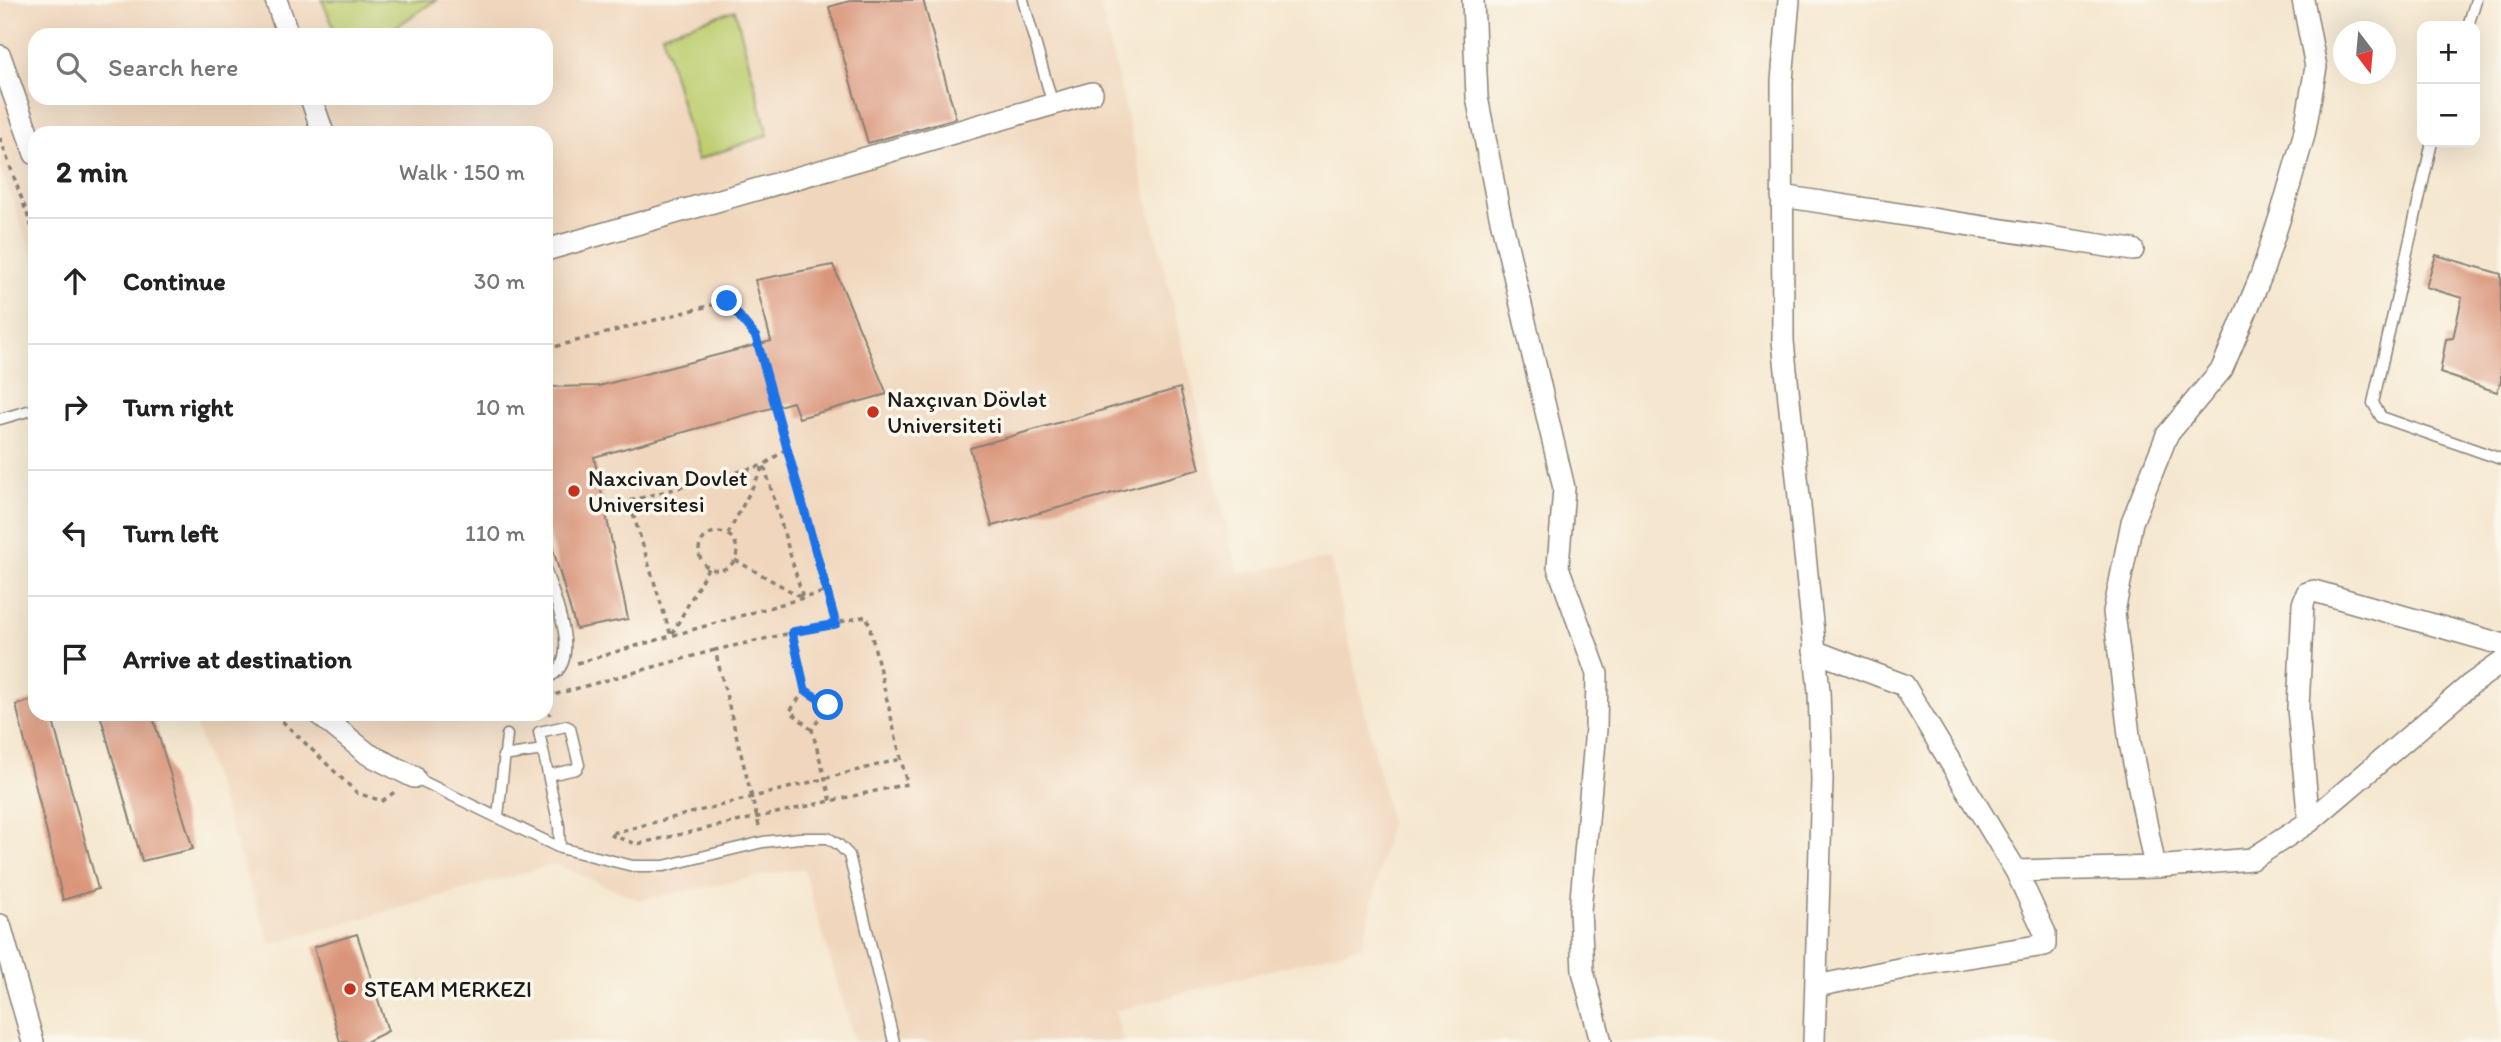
<!DOCTYPE html>
<meta charset="utf-8">
<style>
:root{--surface:#fff;--page:#f2f2f2;--text:#222;--muted:#767676;--line:#e0e0e0}
body{margin:0;font-family:Itim,sans-serif;background:var(--page);color:var(--text)}
.controls{position:absolute;right:21px;top:21px;display:grid;overflow:hidden;border-radius:14px;box-shadow:0 7px 28px #0002}
.controls button{width:63px;height:63px;display:grid;place-items:center;padding:0;border:0;border-bottom:2px solid var(--line);background:var(--surface);color:var(--text);font:35px sans-serif}
.compass{position:absolute;left:2333px;top:21px;width:63px;height:63px;border-radius:50%;background:var(--surface);box-shadow:0 7px 28px #0002;rotate:164deg}
.stop{position:absolute;width:21px;height:21px;margin:-16px;border:5px solid #1a73e8;border-radius:50%;background:#fff}
.stop.end{background:#1a73e8;border-color:#fff;box-shadow:0 2px 7px #0008}
.list{margin:0;padding:0;list-style:none}
h2{display:flex;justify-content:space-between;align-items:center;height:91px;margin:0;padding:0 28px;font-size:30px}
h2 small{font-size:23px;font-weight:400;color:var(--muted)}
.list li{display:grid;grid-template-columns:46px 1fr auto;gap:21px;align-items:center;box-sizing:border-box;height:126px;padding:0 28px;border-top:2px solid var(--line)}
.list b{display:block;font-size:26px;white-space:nowrap}
.list em{font-size:23px;font-style:normal;color:var(--muted)}
.icon{flex:none;width:38px;height:38px;fill:none;stroke:currentColor;stroke-width:2;stroke-linecap:round;stroke-linejoin:round}
.map{position:relative;flex:none;width:2501px;height:1042px;overflow:hidden}
.search{position:absolute;background:var(--surface);box-shadow:0 7px 28px #0002;left:28px;top:28px;width:525px;height:77px;display:flex;align-items:center;gap:18px;box-sizing:border-box;padding:0 24px;border-radius:21px;color:var(--muted);font-size:26px}
.panel{position:absolute;background:var(--surface);box-shadow:0 7px 28px #0002;left:28px;top:126px;width:525px;height:595px;border-radius:21px}
.map>svg:first-child{display:block}
.built{fill:#f0d6bc}
.green{fill:#bece71;stroke:#6d7546;stroke-width:2}
.building{fill:#da967b}
.lines{fill:none;stroke-linecap:round;stroke-linejoin:round}
.service-casing{stroke:#888276;stroke-width:13}
.minor-casing{stroke:#888276;stroke-width:24}
.path{stroke:#888276;stroke-width:3.5;stroke-dasharray:5 5;stroke-linecap:butt}
.service{stroke:#fff;stroke-width:10}
.minor{stroke:#fff;stroke-width:21}
.route{stroke:#1a73e8;stroke-width:9}
.poi-dot{fill:#c8321e;stroke:#fbf7ec;stroke-width:2.5}
.labels{text-anchor:middle;stroke-width:7;stroke-linejoin:round;paint-order:stroke}
.poi-label{font-size:23px;fill:#1c1c1c;stroke:#fbf7ec;text-anchor:start}
</style>
<div class="map">
<svg width="2501" height="1042" viewBox="0 0 2501 1042">
<rect width="100%" height="100%" fill="#fbf7ec"/>
<filter id="ink" filterUnits="userSpaceOnUse"><feTurbulence type="fractalNoise" baseFrequency=".0143" numOctaves="2"/><feDisplacementMap in="SourceGraphic" scale="14" xChannelSelector="R" yChannelSelector="G"/><feConvolveMatrix kernelMatrix="1 2 1 2 8 2 1 2 1" color-interpolation-filters="sRGB"/></filter>
<filter id="wash" filterUnits="userSpaceOnUse"><feTurbulence type="fractalNoise" baseFrequency=".00686" numOctaves="4" result="noise"/><feDisplacementMap in="SourceGraphic" scale="28" xChannelSelector="R" yChannelSelector="G"/><feGaussianBlur stdDeviation="1.57" result="paint"/><feColorMatrix in="noise" values="0 0 0 0 0 0 0 0 0 0 0 0 0 0 0 0 0 1.4 0 .05"/><feComposite in="paint" operator="in"/></filter>
<g filter="url(#wash)">
<rect width="100%" height="100%" fill="#f5e7cf"/>
<path class="built" d="M0,0H322L337,35H35V98H546V35H384L436,0H1099L1238,573L1330,559L1390,821L1363,946L1115,1011L1123,1042H855L803,868L639,900L555,864L270,944L192,714H546V133H35V264L0,166Z"/>
<path class="green" d="M322,0H436L384,35H337Z
M735,10L768,135L697,160L662,34Z"/>
<g id="blocks">
<path class="building" d="M853,0H923L956,118L868,143L829,7Z
M2436,255L2501,274V381L2497,392L2440,373L2446,339L2453,338L2462,298L2426,287Z
M833,265L887,394L799,418L793,402L594,457L628,619L576,629L546,525V387L599,386L771,341L755,280Z
M1180,388L1200,469L992,526L970,448Z
M35,699V714H51L98,889L63,900L16,705Z
M100,714H152L193,849L142,861Z
M357,934L388,1031L366,1042H340L314,947Z"/>
</g>
</g>
<g filter="url(#ink)">
<use href="#blocks" fill-opacity="0" stroke="#888276" stroke-width="2"/>
<g class="lines">
<defs>
<path id="service" d="M1023,0L1053,105
M2468,26L2476,0
M2432,142L2373,403L2381,417L2501,459
M0,419L35,409
M546,571C554,598 585,665 546,678
M503,756L543,750
M549,775L576,769L579,765L570,728L566,726L539,732L559,826L560,848
M414,777L560,848L633,866H664L763,842L799,838H828L839,845L849,855L894,1042
M498,816L507,735"/>
<path id="minor" d="M276,0L288,35
M1473,0L1477,97L1499,211L1564,488L1558,567L1597,674L1596,729L1580,911L1583,971L1601,1042
M1789,0L1782,81L1783,341L1819,691L1822,780L1814,1042
M0,56L35,154
M311,98L323,133
M1782,196L2133,250
M546,250L1092,93
M1814,651L1904,685L2016,871L2045,933V945L1918,965L1817,986
M319,714L368,754L414,777
M2309,822L2298,709L2303,604L2307,593L2314,591L2501,644
M2155,867L2130,743L2114,612L2132,522L2167,435L2222,369L2261,276L2282,211L2304,135L2316,67L2303,0
M2016,871L2155,867L2252,859L2309,822L2471,684L2501,663
M0,925L33,1042"/>
</defs>
<use href="#service" class="service-casing"/>
<use href="#minor" class="minor-casing"/>
<path class="path" d="M0,138L35,236
M546,349L727,301L756,337L836,624
M699 551a19 19 0 1 1 38 0a19 19 0 1 1-38 0Z
M728,534L764,465L787,448
M735,560L803,598
M708,568L671,636L629,501L764,465L803,598
M792,632L805,690
M577,663L827,591
M546,697L715,650
M546,703L550,715
M275,714L357,793L382,801L396,791
M812,730L790,711L805,690L828,705L812,730L831,801
M759,826L715,650L867,616L907,784L637,844L613,836L609,834L901,759"/>
<use href="#service" class="service"/>
<use href="#minor" class="minor"/>
</g>
</g>
<g class="lines" filter="url(#ink)">
<path class="route" d="M727,301L756,337L836,624L792,632L805,690L828,705"/>
</g>
<g class="poi-dot">
<circle cx="873" cy="412" r="7"/>
<circle cx="574" cy="491" r="7"/>
<circle cx="350" cy="989" r="7"/>
</g>
<g class="labels">
<g class="poi-label">
<text x="887" y="407">Naxçıvan Dövlət<tspan x="887" dy="26">Universiteti</tspan></text>
<text x="588" y="486">Naxcivan Dovlet<tspan x="588" dy="26">Universitesi</tspan></text>
<text x="364" y="997">STEAM MERKEZI</text>
</g>
</g>
</svg>
<div class="controls">
<button>+</button>
<button>−</button>
</div>
<svg class="compass" viewBox="-18 -18 36 36"><path d="M0-13l5 13h-10z" fill="#e53935"/><path d="M0 13l5-13h-10z" fill="#767676"/></svg>
<div class="stop" style="left:828px;top:705px"></div>
<div class="stop end" style="left:727px;top:301px"></div>
<div class="search"><svg class="icon" aria-label="search" viewBox="0 0 24 24"><circle cx="10" cy="10" r="6"/><path d="M15 15l6 6"/></svg>Search here</div>
<section class="panel">
<h2>2 min<small>Walk · 150 m</small></h2>
<ul class="list">
<li><svg class="icon" aria-label="ahead" viewBox="0 0 24 24"><path d="M12 20V5M6 11l6-6 6 6"/></svg><div><b>Continue</b></div><em>30 m</em></li>
<li><svg class="icon" aria-label="right" viewBox="0 0 24 24"><path d="M7 20v-9h11M14 6l5 5-5 5"/></svg><div><b>Turn right</b></div><em>10 m</em></li>
<li><svg class="icon" aria-label="left" viewBox="0 0 24 24"><path d="M17 20v-9H6M10 6l-5 5 5 5"/></svg><div><b>Turn left</b></div><em>110 m</em></li>
<li><svg class="icon" aria-label="arrive" viewBox="0 0 24 24"><path d="M6 21V4h12l-3 4 3 4H6"/></svg><div><b>Arrive at destination</b></div></li>
</ul>
</section>
</div>
